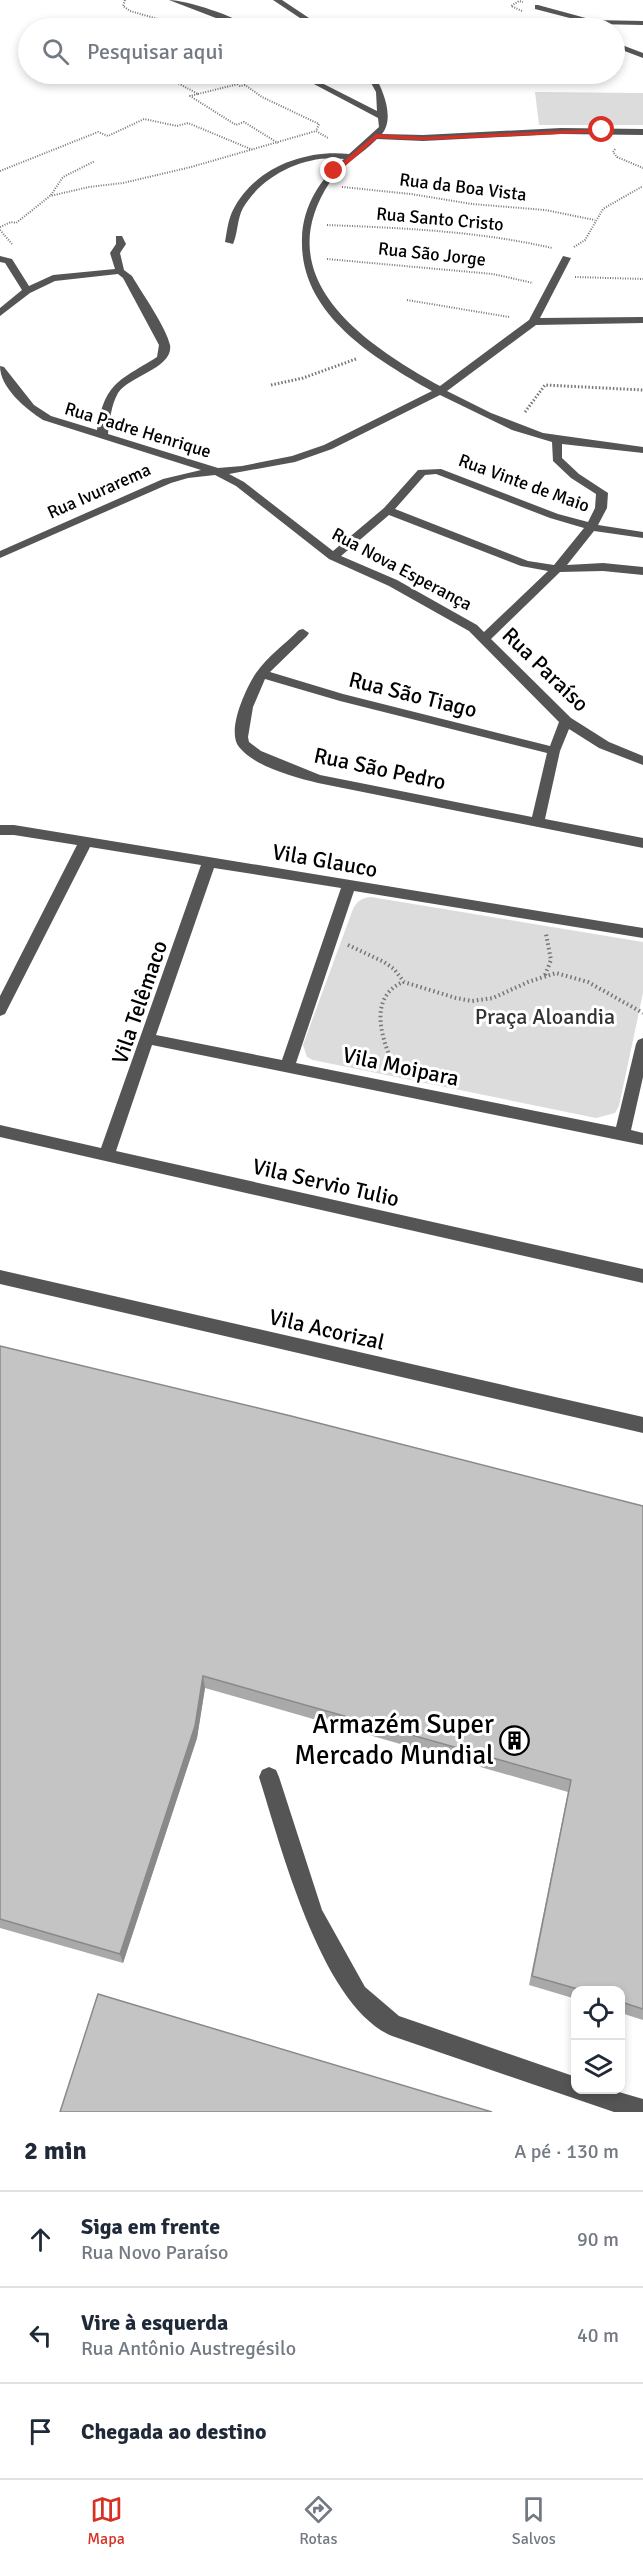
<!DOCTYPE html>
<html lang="pt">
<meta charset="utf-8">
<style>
:root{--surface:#fff;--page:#f2f2f3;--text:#1f2937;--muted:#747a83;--line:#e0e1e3;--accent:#d93025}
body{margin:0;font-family:Signika,sans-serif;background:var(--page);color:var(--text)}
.controls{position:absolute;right:18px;bottom:18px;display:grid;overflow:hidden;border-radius:12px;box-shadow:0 3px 9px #0003}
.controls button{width:54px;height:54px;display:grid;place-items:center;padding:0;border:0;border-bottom:2px solid var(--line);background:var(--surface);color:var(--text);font:30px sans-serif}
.stop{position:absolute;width:18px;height:18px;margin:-14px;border:4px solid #d93025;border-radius:50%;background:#fff}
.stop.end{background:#d93025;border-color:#fff;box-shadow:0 2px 6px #0008}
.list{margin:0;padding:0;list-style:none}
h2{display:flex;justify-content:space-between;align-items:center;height:78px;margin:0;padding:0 24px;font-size:26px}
h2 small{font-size:20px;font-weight:400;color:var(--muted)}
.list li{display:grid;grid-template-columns:39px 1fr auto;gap:18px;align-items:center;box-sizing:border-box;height:96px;padding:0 24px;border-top:2px solid var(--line)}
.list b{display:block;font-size:22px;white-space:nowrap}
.list p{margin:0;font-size:20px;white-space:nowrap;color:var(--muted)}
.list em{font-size:20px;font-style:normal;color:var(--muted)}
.icon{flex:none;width:33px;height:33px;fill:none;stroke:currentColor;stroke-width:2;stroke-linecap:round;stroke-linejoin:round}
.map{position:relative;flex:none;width:643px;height:2112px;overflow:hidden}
.search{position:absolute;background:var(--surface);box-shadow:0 3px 9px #0003;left:18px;right:18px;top:18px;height:66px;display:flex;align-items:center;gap:15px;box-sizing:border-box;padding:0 21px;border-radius:33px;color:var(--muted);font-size:22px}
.sheet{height:366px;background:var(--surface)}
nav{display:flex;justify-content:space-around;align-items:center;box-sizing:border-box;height:84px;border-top:2px solid var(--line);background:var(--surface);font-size:16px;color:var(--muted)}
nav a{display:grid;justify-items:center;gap:3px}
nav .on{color:var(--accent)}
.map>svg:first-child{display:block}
.green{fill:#dcdcdc}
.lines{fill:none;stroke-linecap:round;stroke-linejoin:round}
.path-far2{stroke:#777;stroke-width:2;stroke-dasharray:1 1.5;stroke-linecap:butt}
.path-far1{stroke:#777;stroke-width:3;stroke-dasharray:1.5 2;stroke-linecap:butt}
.path{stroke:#777;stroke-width:4;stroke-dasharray:1.5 3;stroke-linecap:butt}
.minor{fill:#555;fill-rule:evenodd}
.wall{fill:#a9a9a9}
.shaded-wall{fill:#898989}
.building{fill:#c4c4c4;stroke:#898989;stroke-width:1.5}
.route{fill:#d93025}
.labels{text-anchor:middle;stroke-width:6;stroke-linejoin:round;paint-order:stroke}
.far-street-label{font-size:18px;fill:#000;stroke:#fff}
.street-label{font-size:22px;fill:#000;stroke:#fff}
.park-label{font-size:22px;fill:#333;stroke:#fff}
.near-poi-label{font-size:27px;fill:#000;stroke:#fff;text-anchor:end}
</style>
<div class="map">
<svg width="643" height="2112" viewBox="0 0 643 2112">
<rect width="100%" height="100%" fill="#fff"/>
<path class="green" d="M535,92L643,93V125H539Z
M371,897L643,942V993L619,1106L615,1113L596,1118L313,1060L307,1057L303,1045L353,909C357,901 361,898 371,897Z"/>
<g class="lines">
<path class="path-far2" d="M125,0L123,6L130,11L186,27
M522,11L511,6L519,1L523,2
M161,74L198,94L190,96L236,125L244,122L278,143
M215,74L228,77L240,86L245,85L262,97L319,124L316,131
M198,94L238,84
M615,149L613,152L617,157L643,168
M0,171L98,132L108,136L144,119L177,126L188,123L253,150
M342,187L411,194L472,204L545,210L595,220
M51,195L63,177L95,161
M327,225C402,228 478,231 552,248
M0,227L11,222L16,223L50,196L89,187L123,183L191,167L316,131L328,138
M0,230L12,244
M574,247L585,240L603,209L643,186
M327,259L493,274L533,283
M575,277L643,279
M407,300L509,317"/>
<path class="path-far1" d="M271,385L303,378L356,359
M525,412L545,385L643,390"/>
<path class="path" d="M348,945L384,962L394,969L404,982L456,998L472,1001L493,998L528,982L556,973L588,982L643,1013
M545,975L551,960L546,934
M395,1069C383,1042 366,998 403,982"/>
<path class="minor" d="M169,0C186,0 238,17 251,28H242Z
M273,0H282L324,28H315Z
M538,5L593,20L643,21V25L593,24L535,9V5Z
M614,42L643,53V58L614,47Z
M295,74H304L377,111L376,92L366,74H374C383,90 395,118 382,134L423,135L561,128L643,129V135L561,134L423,141L377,139C362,154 342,165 330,182C266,279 366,345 440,386L529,320L563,256L571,258L540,318L643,317V323L536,325L447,391L491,413L543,433L643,447V453L562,444V458L579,474L608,493L607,508L598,525L643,532V538L594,531L567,565L603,563L643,567V575L603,571L560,572L491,639L571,718L609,742L643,756V765L599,748L569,729L560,751L545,819L643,838V848L318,783C294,777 255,767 239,747C226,731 246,688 256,673C267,657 285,644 299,630L303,629L309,633L307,636L270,672L343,694L550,746L559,722L469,631L389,586L329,559L236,486L215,475L188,478L171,483L0,558V551L163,479L201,470L43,420C26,409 0,388 0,366L4,367L34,405L51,416L97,430C105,382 119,381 157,357L159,345L123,278L118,274L55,281L30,293L0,316V308L22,290L5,263L0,262V256L12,259L29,286L53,275L115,269L110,253L116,244V236H122L126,244L120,253L124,270L132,276C142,293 166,327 170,345C174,368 129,376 118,393C111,405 110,420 108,434L218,468L242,466L292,456L324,445L432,391C374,358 299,314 302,238C303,206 320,179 344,159C306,154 263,174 243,208C237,219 238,233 233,244L225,242C227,231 228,220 233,210C254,168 305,149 349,154L379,127L378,118ZM440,395L512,430L552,442L553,461L571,478L596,494L595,508L588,522L558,514L441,469L418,470L384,508L333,551L244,482L229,474L295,462L332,449ZM436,474L550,518L584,528L554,565L528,561L395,509L425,475ZM389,515L521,566L548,571L484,632L477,625L397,580L341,556ZM265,679L340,701L547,753L532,817L320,775L261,751L249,742L248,737L253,707Z
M0,825H14L643,928V938L354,891L296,1063L616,1127L636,1044L638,1040L643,1038V1077L631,1130L643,1133V1145L152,1045L116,1151L643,1269V1283L0,1137V1125L101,1148L201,865L90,847L7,1010L5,1014L0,1016V996L77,845L14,835H0ZM214,868L341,888L282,1060L156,1035Z
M0,1270L643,1417V1433L0,1284Z
M269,1767L276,1770L279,1777L322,1910L365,1987L399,2016L576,2077V2090H612L643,2099V2112H614L392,2036C321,2006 281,1846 259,1777L262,1770Z"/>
</g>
<path class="wall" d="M0,1346L643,1506V2020L621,2013V1990H576V1999L529,1985L568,1792L205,1688L197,1738L123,1963L0,1928Z"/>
<path class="shaded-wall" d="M203,1676L205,1688L197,1738L123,1963L120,1954Z"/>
<path class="building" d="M0,1346L291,1416L643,1506V2009L621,2002V1990H581L532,1976L571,1780L203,1676L195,1726L120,1954L0,1919Z
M98,1994L492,2112H60Z"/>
<path class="route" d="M602,129L604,132L423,140L377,138L337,173L332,171L376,134L423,137Z"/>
<defs>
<symbol id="building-ring" viewBox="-11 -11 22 22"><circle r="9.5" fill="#fff" stroke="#000" stroke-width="1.5"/><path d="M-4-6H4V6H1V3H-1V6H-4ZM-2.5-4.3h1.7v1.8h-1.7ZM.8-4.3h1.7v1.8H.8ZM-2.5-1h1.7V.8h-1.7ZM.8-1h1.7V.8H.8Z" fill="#000"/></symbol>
</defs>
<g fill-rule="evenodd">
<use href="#building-ring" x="498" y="1724" width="33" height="33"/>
</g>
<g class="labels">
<g class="far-street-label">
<text transform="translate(463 187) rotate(7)" y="6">Rua da Boa Vista</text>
<text transform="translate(440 219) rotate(5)" y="6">Rua Santo Cristo</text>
<text transform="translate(432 254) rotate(6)" y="6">Rua São Jorge</text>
<text transform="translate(138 430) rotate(17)" y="6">Rua Padre Henrique</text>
<text transform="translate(524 483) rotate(20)" y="6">Rua Vinte de Maio</text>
<text transform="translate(99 491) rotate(-24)" y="6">Rua Ivurarema</text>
<text transform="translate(402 569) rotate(28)" y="6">Rua Nova Esperança</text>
</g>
<g class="street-label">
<text transform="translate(546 669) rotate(44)" y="8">Rua Paraíso</text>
<text transform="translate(413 694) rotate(14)" y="8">Rua São Tiago</text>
<text transform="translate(380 768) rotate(12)" y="8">Rua São Pedro</text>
<text transform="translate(325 860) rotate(10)" y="8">Vila Glauco</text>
<text transform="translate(139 1002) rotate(-71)" y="8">Vila Telêmaco</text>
<text transform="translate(401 1066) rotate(12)" y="8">Vila Moipara</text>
<text transform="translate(326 1182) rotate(13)" y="8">Vila Servio Tulio</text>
<text transform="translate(327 1329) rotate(13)" y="8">Vila Acorizal</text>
</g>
<g class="park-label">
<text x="545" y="1024">Praça Aloandia</text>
</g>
<g class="near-poi-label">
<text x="494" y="1733">Armazém Super<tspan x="494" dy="31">Mercado Mundial</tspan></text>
</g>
</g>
</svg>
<div class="controls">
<button><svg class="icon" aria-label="locate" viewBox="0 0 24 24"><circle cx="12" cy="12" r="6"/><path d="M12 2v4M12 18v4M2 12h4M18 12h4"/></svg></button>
<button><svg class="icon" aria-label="layers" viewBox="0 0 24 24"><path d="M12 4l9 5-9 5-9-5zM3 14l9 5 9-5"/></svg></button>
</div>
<div class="stop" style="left:602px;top:130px"></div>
<div class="stop end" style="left:334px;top:171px"></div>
<div class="search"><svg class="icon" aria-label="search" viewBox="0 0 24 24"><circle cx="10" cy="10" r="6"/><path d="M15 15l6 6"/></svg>Pesquisar aqui</div>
</div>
<section class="sheet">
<h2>2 min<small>A pé · 130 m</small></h2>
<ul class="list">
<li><svg class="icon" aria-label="ahead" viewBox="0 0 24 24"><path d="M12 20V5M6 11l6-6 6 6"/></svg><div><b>Siga em frente</b><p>Rua Novo Paraíso</p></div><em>90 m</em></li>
<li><svg class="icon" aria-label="left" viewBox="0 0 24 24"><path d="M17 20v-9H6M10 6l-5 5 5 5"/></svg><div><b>Vire à esquerda</b><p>Rua Antônio Austregésilo</p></div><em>40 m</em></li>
<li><svg class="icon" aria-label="arrive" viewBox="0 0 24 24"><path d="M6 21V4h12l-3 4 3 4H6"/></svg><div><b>Chegada ao destino</b></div></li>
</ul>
</section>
<nav>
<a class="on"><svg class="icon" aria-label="map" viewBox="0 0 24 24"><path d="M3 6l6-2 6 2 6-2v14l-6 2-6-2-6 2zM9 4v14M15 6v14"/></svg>Mapa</a>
<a><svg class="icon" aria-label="directions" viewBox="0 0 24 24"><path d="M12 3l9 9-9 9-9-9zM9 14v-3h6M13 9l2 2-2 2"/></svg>Rotas</a>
<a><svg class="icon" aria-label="saved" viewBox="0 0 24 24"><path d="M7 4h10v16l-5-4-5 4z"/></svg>Salvos</a>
</nav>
